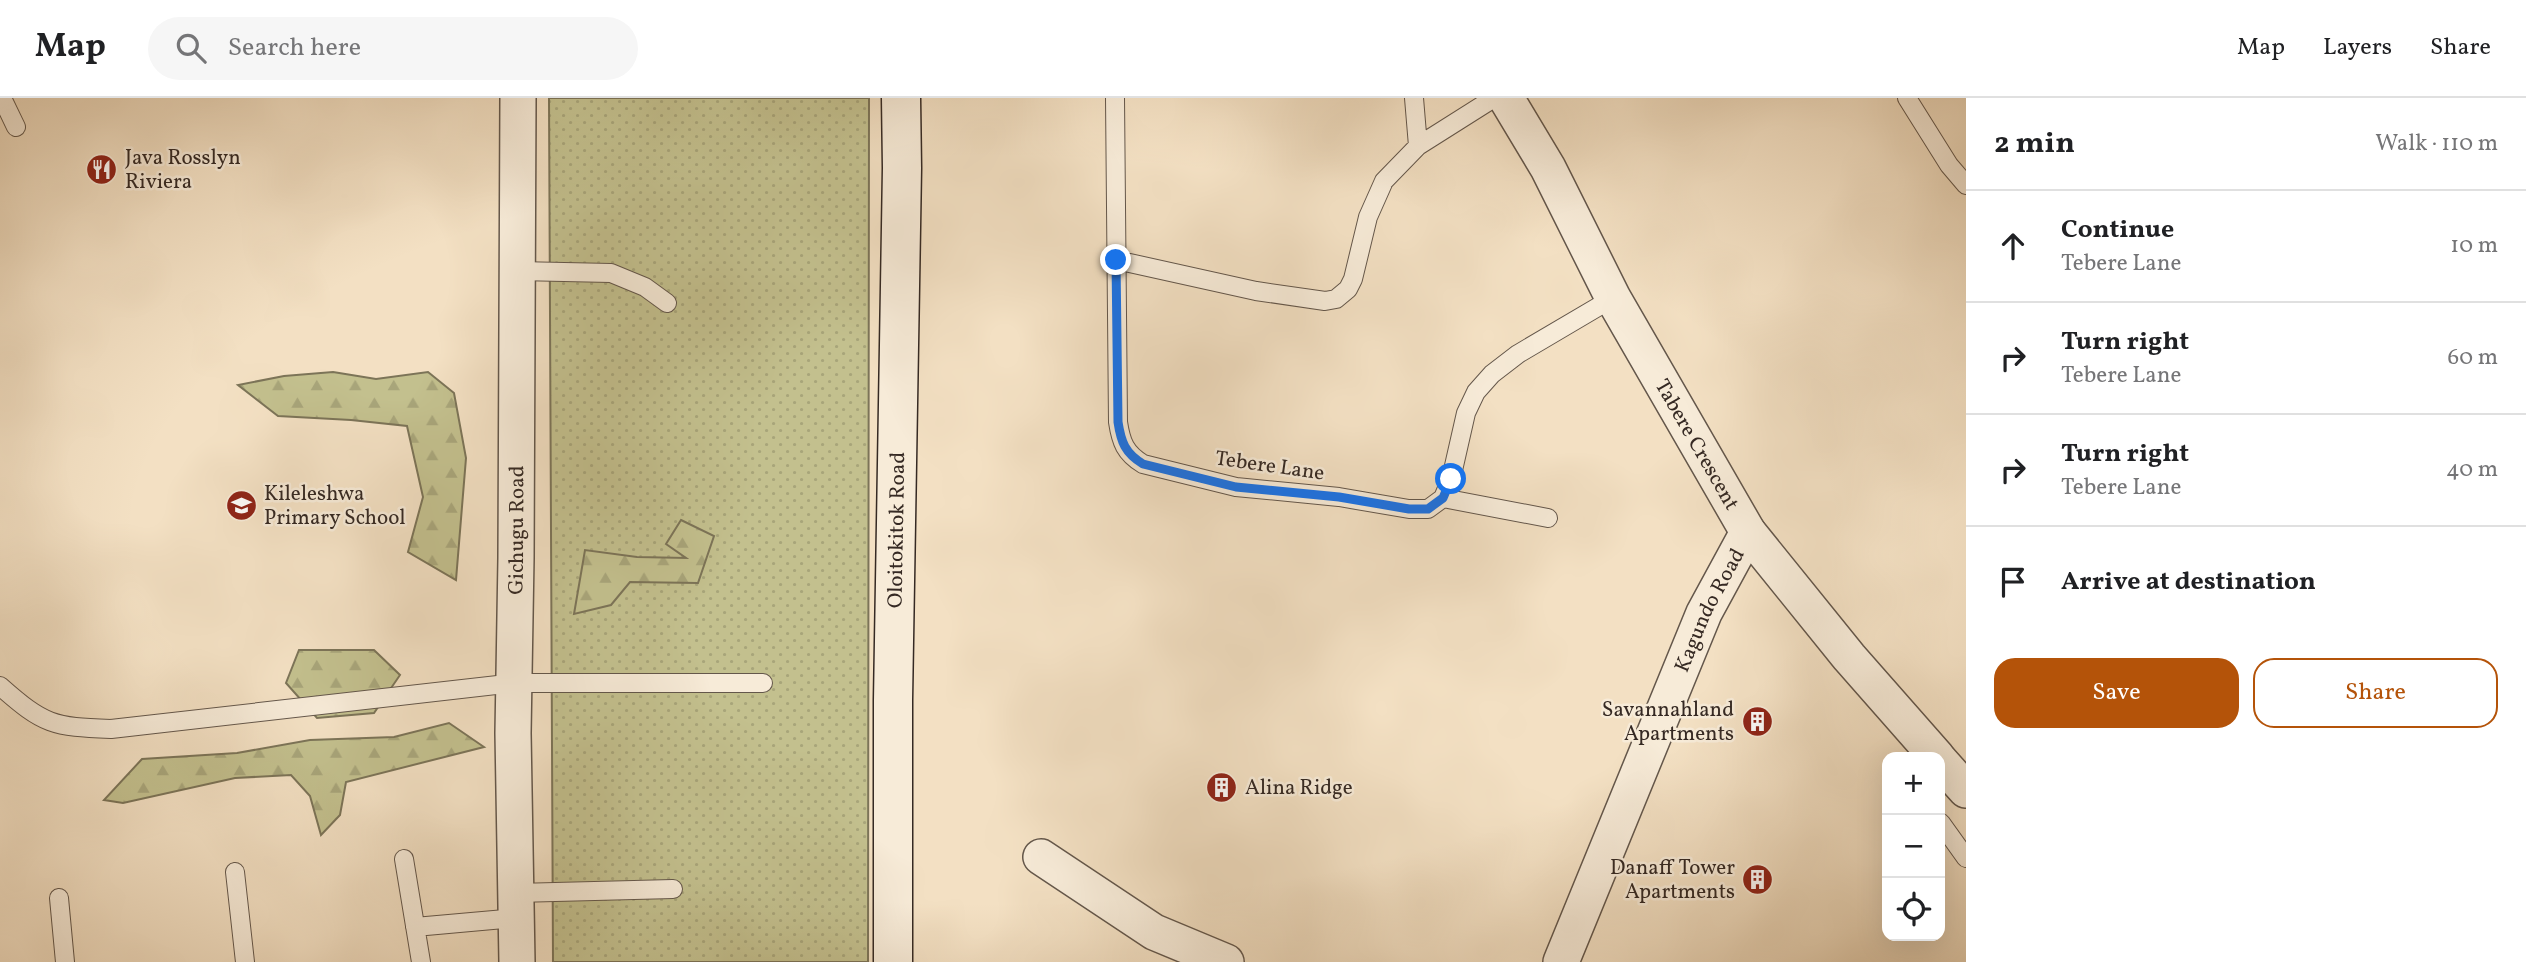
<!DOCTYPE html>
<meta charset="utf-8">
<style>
:root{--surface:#fff;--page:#f6f6f6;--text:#202124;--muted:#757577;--line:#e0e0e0;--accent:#b45309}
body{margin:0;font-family:Vollkorn,serif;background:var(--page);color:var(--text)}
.controls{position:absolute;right:21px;bottom:21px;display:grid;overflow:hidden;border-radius:14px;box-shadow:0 7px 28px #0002}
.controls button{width:63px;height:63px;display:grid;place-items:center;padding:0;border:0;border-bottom:2px solid var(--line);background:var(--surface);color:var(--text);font:35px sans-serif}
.stop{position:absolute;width:21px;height:21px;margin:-16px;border:5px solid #1a73e8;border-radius:50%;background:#fff}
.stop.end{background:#1a73e8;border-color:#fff;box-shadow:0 2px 7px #0008}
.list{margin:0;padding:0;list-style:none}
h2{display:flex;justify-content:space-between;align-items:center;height:91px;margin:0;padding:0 28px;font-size:30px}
h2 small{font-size:23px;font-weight:400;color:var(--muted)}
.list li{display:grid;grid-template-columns:46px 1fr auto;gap:21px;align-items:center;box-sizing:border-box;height:112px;padding:0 28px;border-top:2px solid var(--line)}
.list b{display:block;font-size:26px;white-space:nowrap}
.list p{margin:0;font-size:23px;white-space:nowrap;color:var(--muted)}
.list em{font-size:23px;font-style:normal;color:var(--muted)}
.actions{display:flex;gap:14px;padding:21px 28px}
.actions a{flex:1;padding:16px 0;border:2px solid var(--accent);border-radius:21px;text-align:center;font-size:24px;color:var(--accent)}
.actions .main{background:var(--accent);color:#fff}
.icon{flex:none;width:38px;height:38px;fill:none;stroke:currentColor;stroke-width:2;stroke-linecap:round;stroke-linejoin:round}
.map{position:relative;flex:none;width:1966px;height:864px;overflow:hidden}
header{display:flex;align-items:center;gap:42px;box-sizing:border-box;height:98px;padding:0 35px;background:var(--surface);border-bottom:2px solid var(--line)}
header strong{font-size:33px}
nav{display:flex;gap:38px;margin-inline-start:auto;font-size:24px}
.search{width:490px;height:63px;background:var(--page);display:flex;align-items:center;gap:18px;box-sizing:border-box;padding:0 24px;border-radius:38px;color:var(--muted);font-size:26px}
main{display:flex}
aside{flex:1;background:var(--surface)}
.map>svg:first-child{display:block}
.grass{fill:url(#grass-dots);stroke:#7c7458;stroke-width:2}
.forest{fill:url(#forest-firs);stroke:#7c7458;stroke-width:2}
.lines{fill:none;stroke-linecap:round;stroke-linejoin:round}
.service-casing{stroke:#64574b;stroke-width:20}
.minor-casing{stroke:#64574b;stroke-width:38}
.secondary-casing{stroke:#352923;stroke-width:41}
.service{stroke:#f7ebd8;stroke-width:18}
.minor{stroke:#f7ebd8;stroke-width:35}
.secondary{stroke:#f7ebd8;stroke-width:38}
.route{stroke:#1a73e8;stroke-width:9}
.labels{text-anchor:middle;stroke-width:5;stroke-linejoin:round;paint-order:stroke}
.poi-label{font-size:21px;fill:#352923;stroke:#f7ebd8;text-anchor:start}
.street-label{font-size:21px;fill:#352923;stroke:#f7ebd8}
</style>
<header>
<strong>Map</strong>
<div class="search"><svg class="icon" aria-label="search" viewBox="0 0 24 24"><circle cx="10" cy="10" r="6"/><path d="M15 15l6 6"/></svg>Search here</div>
<nav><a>Map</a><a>Layers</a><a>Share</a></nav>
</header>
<main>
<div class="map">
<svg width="1966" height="864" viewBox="0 0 1966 864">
<defs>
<pattern id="grass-dots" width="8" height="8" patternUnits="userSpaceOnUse" patternTransform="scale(1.75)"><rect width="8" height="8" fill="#c3c08e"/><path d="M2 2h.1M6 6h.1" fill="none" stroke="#a8a57a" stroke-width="1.8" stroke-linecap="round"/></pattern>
<pattern id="forest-firs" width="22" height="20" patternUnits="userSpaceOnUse" patternTransform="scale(1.75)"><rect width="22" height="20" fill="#c3c08e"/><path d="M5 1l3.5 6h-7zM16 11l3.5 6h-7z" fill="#a8a57a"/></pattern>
</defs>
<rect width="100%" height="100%" fill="#f3e0c3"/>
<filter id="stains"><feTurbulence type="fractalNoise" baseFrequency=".00286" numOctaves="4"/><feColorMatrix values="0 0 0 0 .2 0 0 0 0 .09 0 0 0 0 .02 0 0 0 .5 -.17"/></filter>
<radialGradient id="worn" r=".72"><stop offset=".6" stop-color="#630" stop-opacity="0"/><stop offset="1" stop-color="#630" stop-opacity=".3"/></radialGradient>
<path class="grass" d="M549,0H869L868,864H553Z"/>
<path class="forest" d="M333,274L376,281L428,274L454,295L466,360L456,482L408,454L423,399L407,328L351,322L278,318L238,287L284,278Z
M681,422L714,438L698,485L630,484L611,507L574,516L585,452L637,459L686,460L666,446Z
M299,552H374L400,577L374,615L317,620L286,585Z
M449,625L484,649L346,684L340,717L321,737L310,698L291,677L235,680L123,705L104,702L142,661L237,655L310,642L394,639Z"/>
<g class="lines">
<defs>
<path id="service" d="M2,0L16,29
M1115,0L1118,324C1121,344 1125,355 1143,366L1236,389L1339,399L1409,411H1428L1443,400L1451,381L1466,315L1476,294L1492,276L1518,256L1613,200
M1414,0L1418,48
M1907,0L1949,67L1966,87
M1116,162L1256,193L1325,203L1336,201L1348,191L1353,181L1368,119L1384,83L1418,48L1494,0
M517,173L611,175L645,189L667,205
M1443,400L1548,420
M0,588C44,627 53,629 111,631L514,585H763
M1941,725L1966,760
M404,761L421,864
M235,774L245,864
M516,795L673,791
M59,800L65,864
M415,829L516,820"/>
<g id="minor">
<path id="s1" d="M1506,0L1548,70L1613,200L1748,434L1849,559L1937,659"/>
<path d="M1940,663L1966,692"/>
<path d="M1041,759L1154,834L1226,864"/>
<path id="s2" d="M517,864L513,635L516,460L518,0"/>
<path id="s3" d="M1561,864L1704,515L1748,434"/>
</g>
<g id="secondary">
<path id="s4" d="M893,864V602L902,70L901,0"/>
</g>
</defs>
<use href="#service" class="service-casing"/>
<use href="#minor" class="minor-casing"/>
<use href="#secondary" class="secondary-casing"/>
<use href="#service" class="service"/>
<use href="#minor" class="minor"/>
<use href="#secondary" class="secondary"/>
</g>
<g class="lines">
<path class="route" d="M1116,162L1118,324C1121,344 1125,355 1143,366L1236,389L1339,399L1409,411H1428L1443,400L1451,381"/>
</g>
<defs>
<symbol id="restaurant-disc" viewBox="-11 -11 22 22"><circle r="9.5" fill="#8f2418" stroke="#f7ebd8"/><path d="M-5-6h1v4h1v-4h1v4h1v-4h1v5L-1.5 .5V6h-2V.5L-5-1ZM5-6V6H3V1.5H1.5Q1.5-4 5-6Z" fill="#fff"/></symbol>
<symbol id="school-disc" viewBox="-11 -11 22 22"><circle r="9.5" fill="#8f2418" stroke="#f7ebd8"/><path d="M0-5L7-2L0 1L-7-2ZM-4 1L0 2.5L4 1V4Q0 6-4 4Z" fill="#fff"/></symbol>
<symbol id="building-disc" viewBox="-11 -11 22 22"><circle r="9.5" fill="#8f2418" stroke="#f7ebd8"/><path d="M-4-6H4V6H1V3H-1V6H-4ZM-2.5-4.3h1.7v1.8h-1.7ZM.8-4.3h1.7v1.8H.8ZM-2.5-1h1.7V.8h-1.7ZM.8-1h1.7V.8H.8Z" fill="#fff"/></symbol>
</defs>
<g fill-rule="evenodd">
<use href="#restaurant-disc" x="84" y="54" width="35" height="35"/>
<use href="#school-disc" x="224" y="390" width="35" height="35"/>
<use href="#building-disc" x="1740" y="606" width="35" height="35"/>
<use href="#building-disc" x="1204" y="672" width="35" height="35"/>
<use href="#building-disc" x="1740" y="764" width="35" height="35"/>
</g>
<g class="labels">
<g class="poi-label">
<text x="125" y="66">Java Rosslyn<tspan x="125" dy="24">Riviera</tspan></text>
<text x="264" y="402">Kileleshwa<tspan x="264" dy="24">Primary School</tspan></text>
<text x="1734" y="618" text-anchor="end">Savannahland<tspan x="1734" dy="24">Apartments</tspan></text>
<text x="1245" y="696">Alina Ridge</text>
<text x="1735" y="776" text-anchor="end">Danaff Tower<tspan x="1735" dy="24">Apartments</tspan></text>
</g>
<g class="street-label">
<text dy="7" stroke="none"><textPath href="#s1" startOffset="396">Tabere Crescent</textPath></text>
<text transform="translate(1270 367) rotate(8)" y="7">Tebere Lane</text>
<text dy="7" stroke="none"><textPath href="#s2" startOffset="432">Gichugu Road</textPath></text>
<text dy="7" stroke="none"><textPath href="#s4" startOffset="432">Oloitokitok Road</textPath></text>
<text dy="7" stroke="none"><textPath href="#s3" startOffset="382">Kagundo Road</textPath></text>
</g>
</g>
<rect width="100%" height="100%" filter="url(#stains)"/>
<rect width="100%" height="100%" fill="url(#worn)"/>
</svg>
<div class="controls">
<button>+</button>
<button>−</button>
<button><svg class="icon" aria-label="locate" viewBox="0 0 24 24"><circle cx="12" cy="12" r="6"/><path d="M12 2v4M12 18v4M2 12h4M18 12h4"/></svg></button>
</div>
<div class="stop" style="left:1451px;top:381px"></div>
<div class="stop end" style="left:1116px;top:162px"></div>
</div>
<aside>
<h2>2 min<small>Walk · 110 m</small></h2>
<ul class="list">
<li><svg class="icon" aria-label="ahead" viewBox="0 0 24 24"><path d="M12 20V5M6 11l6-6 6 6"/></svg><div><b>Continue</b><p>Tebere Lane</p></div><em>10 m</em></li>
<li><svg class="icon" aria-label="right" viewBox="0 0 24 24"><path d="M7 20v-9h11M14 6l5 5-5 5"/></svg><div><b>Turn right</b><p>Tebere Lane</p></div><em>60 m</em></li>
<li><svg class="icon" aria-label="right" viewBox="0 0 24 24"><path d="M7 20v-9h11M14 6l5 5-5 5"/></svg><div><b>Turn right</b><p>Tebere Lane</p></div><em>40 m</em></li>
<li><svg class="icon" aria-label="arrive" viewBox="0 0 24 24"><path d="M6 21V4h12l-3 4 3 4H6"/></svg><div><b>Arrive at destination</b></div></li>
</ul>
<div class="actions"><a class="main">Save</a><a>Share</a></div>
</aside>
</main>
